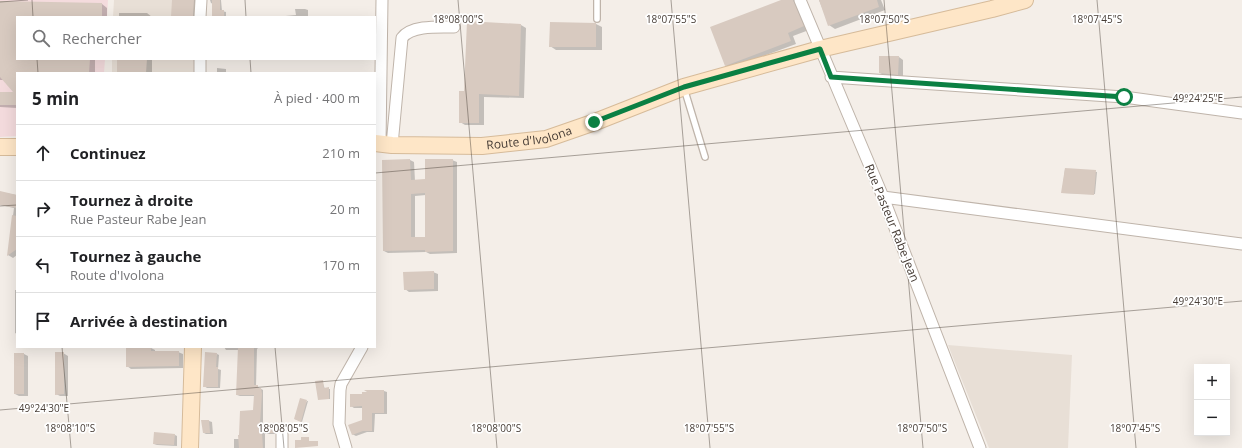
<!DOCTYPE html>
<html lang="fr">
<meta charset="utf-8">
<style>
:root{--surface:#fff;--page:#f2f2f2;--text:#202124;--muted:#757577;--line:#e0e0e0}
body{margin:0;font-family:"Open Sans",sans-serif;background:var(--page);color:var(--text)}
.controls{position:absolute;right:12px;bottom:12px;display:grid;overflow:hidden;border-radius:0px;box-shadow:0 4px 16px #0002}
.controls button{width:36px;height:36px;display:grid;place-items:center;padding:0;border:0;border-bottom:1px solid var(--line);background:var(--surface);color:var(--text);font:20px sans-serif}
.stop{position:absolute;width:12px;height:12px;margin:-9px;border:3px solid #0b8043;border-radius:50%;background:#fff}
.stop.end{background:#0b8043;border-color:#fff;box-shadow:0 1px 4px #0008}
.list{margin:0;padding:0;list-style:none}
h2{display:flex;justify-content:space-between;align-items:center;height:52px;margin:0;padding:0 16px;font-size:17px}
h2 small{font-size:13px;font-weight:400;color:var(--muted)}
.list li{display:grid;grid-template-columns:26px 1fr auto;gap:12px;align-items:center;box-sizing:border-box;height:56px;padding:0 16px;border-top:1px solid var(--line)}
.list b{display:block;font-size:15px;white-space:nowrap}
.list p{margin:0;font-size:13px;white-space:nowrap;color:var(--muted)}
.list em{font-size:13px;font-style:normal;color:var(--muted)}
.icon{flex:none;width:22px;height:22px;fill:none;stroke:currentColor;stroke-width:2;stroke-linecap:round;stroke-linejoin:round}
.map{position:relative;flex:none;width:1242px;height:448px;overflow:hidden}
.search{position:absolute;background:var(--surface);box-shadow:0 4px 16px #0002;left:16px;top:16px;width:360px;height:44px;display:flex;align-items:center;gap:10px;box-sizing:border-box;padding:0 14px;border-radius:0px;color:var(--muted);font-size:15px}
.panel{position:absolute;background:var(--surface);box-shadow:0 4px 16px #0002;left:16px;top:72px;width:360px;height:276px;border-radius:0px}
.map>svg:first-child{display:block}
.residential{fill:#e8dfd6}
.medical{fill:#f4dbdd}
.shadow{fill:#0003;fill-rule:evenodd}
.building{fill:#d8cac0;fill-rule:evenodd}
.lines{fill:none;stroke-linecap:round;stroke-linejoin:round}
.lane-casing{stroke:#bfb4aa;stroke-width:8}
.street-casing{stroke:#bfb4aa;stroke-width:13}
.secondary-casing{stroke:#d6bb9a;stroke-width:18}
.lane{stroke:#fff;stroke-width:5.5}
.street{stroke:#fff;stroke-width:11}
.secondary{stroke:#fee6c7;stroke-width:16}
.route{stroke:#0b8043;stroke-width:5}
.ticks{fill:none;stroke:#473d36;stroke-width:1;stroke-opacity:0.45}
.labels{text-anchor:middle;stroke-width:3.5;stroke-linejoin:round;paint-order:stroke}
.street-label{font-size:12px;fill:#473d36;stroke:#fff}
.ticks-label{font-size:10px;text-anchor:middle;fill:#473d36;stroke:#fff;stroke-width:3.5;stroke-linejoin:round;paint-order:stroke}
</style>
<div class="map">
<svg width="1242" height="448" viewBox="0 0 1242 448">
<rect width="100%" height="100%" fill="#f4eee8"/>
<path class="residential" d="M114,0H202L203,17H113Z
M112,59H203L204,73H112Z
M948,345L1072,355L1068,448H989Z"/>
<path class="medical" d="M0,0H108L107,17H17V59H105L104,73H17V136L0,137Z"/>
<path class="shadow" d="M173,0H199V17H172Z
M210,0H221L222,11L226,12V17H213V4L211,3Z
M784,0H798L809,30L793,36L796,44L731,68L725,65Z
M819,0H881L885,10L835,29L829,25Z
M0,2L102,4L107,8V17H17V59H38V73H17V108L0,107V93H16L4,80H0Z
M295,9H305L308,10V17H275L296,15Z
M119,13H147L152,17H119Z
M596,24L602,27V50H556L550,46Z
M521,25L526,28L524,98L484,97V125H465L460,122Z
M899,57L903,60V76L884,75L880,73Z
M44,59H95V73H46Z
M118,59H152V73H118Z
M217,68L226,69V73H217Z
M410,160L414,162L415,181L426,180L452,160L457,162V253L430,254L426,252L388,253L384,251ZM426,195V238H415V196Z
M1065,169L1097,172L1095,194L1062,193Z
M17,185V255L13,258L8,255L14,208L0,205V192L16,195Z
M433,272L438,274V291L409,292L405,289Z
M15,290H17V334L15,333Z
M224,347H258V349L257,348L256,386L263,390V424H274L277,425L276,434H265V448H234V439H239L254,411L255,396H240L237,395L239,350H226Z
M151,348L155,350V352H178L183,354V368L131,369L127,366Z
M63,353L68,356V396H60L56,394Z
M24,354L28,356V396H19L15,394Z
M217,354L219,355L218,369L221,370L220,388H207L204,386Z
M322,381L325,389H330V399H319Z
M367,391H384L387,392V414H375L374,432H367L356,436L352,434L363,421V408H354L351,406L363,395L370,392Z
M307,401H308L302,422L295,419Z
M209,421L212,422L213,434H206L204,433Z
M175,435L177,436V446L157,445L154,444Z"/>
<path class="building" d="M172,0H194L193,17H171Z
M212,0H220V10H224V17H212Z
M781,0H793L804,26L788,33L791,41L725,66L710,27Z
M819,0H877L879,7L828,26Z
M0,1L102,3V17H17V59H90L89,73H17V105H0V92H13L0,77Z
M467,21L521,24L519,96L479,94V123H459V91H464Z
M550,22L596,23V47H549Z
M879,56H899L898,75L879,73Z
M117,59H147L146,73H117Z
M410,159L411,180L425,179V159H453V251L425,252V250L383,251L382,160ZM425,193V237H411V194Z
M1065,168L1096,170L1094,195L1061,193Z
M0,191L17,195V208L0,205Z
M12,215L17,216V249L7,256Z
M434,271V289L404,290L403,272Z
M126,347H151V351H179V366L126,367Z
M238,347H254V385H258V388H261L262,394L260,423H274V433H262L263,448H239L238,435H239L240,411L253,410L254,395H236Z
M55,352H64V394L55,395Z
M205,352L217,353L216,367H218V387H203Z
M14,353H24V394H14Z
M323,380L324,388L329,387V399L318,400L315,381Z
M364,390H384V413H372V431H363L352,435L348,425L362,420V406L350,407V394H362V392H367Z
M300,398L307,400L301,422L294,419Z
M201,420H209L210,433H203Z
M154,432L175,434L174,445L153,444Z
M301,437H309V441H318V446L295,448V440H301Z"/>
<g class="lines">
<defs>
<path id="lane" d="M597,0V19
M684,88L705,157"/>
<path id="street" d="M800,0L883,197L980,448
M200,17L201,0
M200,73V59
M831,77L1124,97L1242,113
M380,143L382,0
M392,145L402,38C411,25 440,27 454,27
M883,197L1242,244
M282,448V434
M346,448L339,424L340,390L341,384L362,347"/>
<g id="secondary">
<path id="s1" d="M375,143L392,145L482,146L546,139L595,122L684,87L820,49L992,9L1025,0"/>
<path d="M0,147H17"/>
<path d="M190,448L193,347"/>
</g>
</defs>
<use href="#lane" class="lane-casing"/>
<use href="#street" class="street-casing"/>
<use href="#secondary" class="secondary-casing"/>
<use href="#lane" class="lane"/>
<use href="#street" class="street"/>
<use href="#secondary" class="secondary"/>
</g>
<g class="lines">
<path class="route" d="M594,122L684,87L820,49L831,77L1124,97"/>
</g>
<path class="ticks" d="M32,0L33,17M245,0L246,17M458,0L497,448M671,0L710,448M884,0L923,448M1097,0L1136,448M0,2L28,0M37,59L38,73M250,59L251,73M375,173L1242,97M0,206L17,205M62,347L71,448M275,347L284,448M0,410L1242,301"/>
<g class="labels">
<g class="street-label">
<text dy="4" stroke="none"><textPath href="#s1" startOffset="155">Route d'Ivolona</textPath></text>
<text transform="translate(892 223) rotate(68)" y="4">Rue Pasteur Rabe Jean</text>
</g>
</g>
<g class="ticks-label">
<text x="458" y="23">18°08'00"S</text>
<text x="671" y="23">18°07'55"S</text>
<text x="884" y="23">18°07'50"S</text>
<text x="1097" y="23">18°07'45"S</text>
<text x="1198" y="102">49°24'25"E</text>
<text x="1198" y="305">49°24'30"E</text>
<text x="44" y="412">49°24'30"E</text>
<text x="70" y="432">18°08'10"S</text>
<text x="283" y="432">18°08'05"S</text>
<text x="496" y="432">18°08'00"S</text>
<text x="709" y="432">18°07'55"S</text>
<text x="922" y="432">18°07'50"S</text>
<text x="1135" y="432">18°07'45"S</text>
</g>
</svg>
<div class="controls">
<button>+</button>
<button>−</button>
</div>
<div class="stop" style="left:1124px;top:97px"></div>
<div class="stop end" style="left:594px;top:122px"></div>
<div class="search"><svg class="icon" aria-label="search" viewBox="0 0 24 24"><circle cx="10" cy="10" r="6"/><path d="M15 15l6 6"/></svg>Rechercher</div>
<section class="panel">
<h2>5 min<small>À pied · 400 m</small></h2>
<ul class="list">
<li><svg class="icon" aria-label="ahead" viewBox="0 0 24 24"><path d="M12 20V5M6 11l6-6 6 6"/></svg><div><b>Continuez</b></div><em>210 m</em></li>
<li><svg class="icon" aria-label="right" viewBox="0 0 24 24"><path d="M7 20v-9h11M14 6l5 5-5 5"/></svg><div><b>Tournez à droite</b><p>Rue Pasteur Rabe Jean</p></div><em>20 m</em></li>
<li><svg class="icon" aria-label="left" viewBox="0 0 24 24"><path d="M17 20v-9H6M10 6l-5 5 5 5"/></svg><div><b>Tournez à gauche</b><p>Route d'Ivolona</p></div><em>170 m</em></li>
<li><svg class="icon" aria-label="arrive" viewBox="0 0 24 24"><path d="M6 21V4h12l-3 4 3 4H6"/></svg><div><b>Arrivée à destination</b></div></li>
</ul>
</section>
</div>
